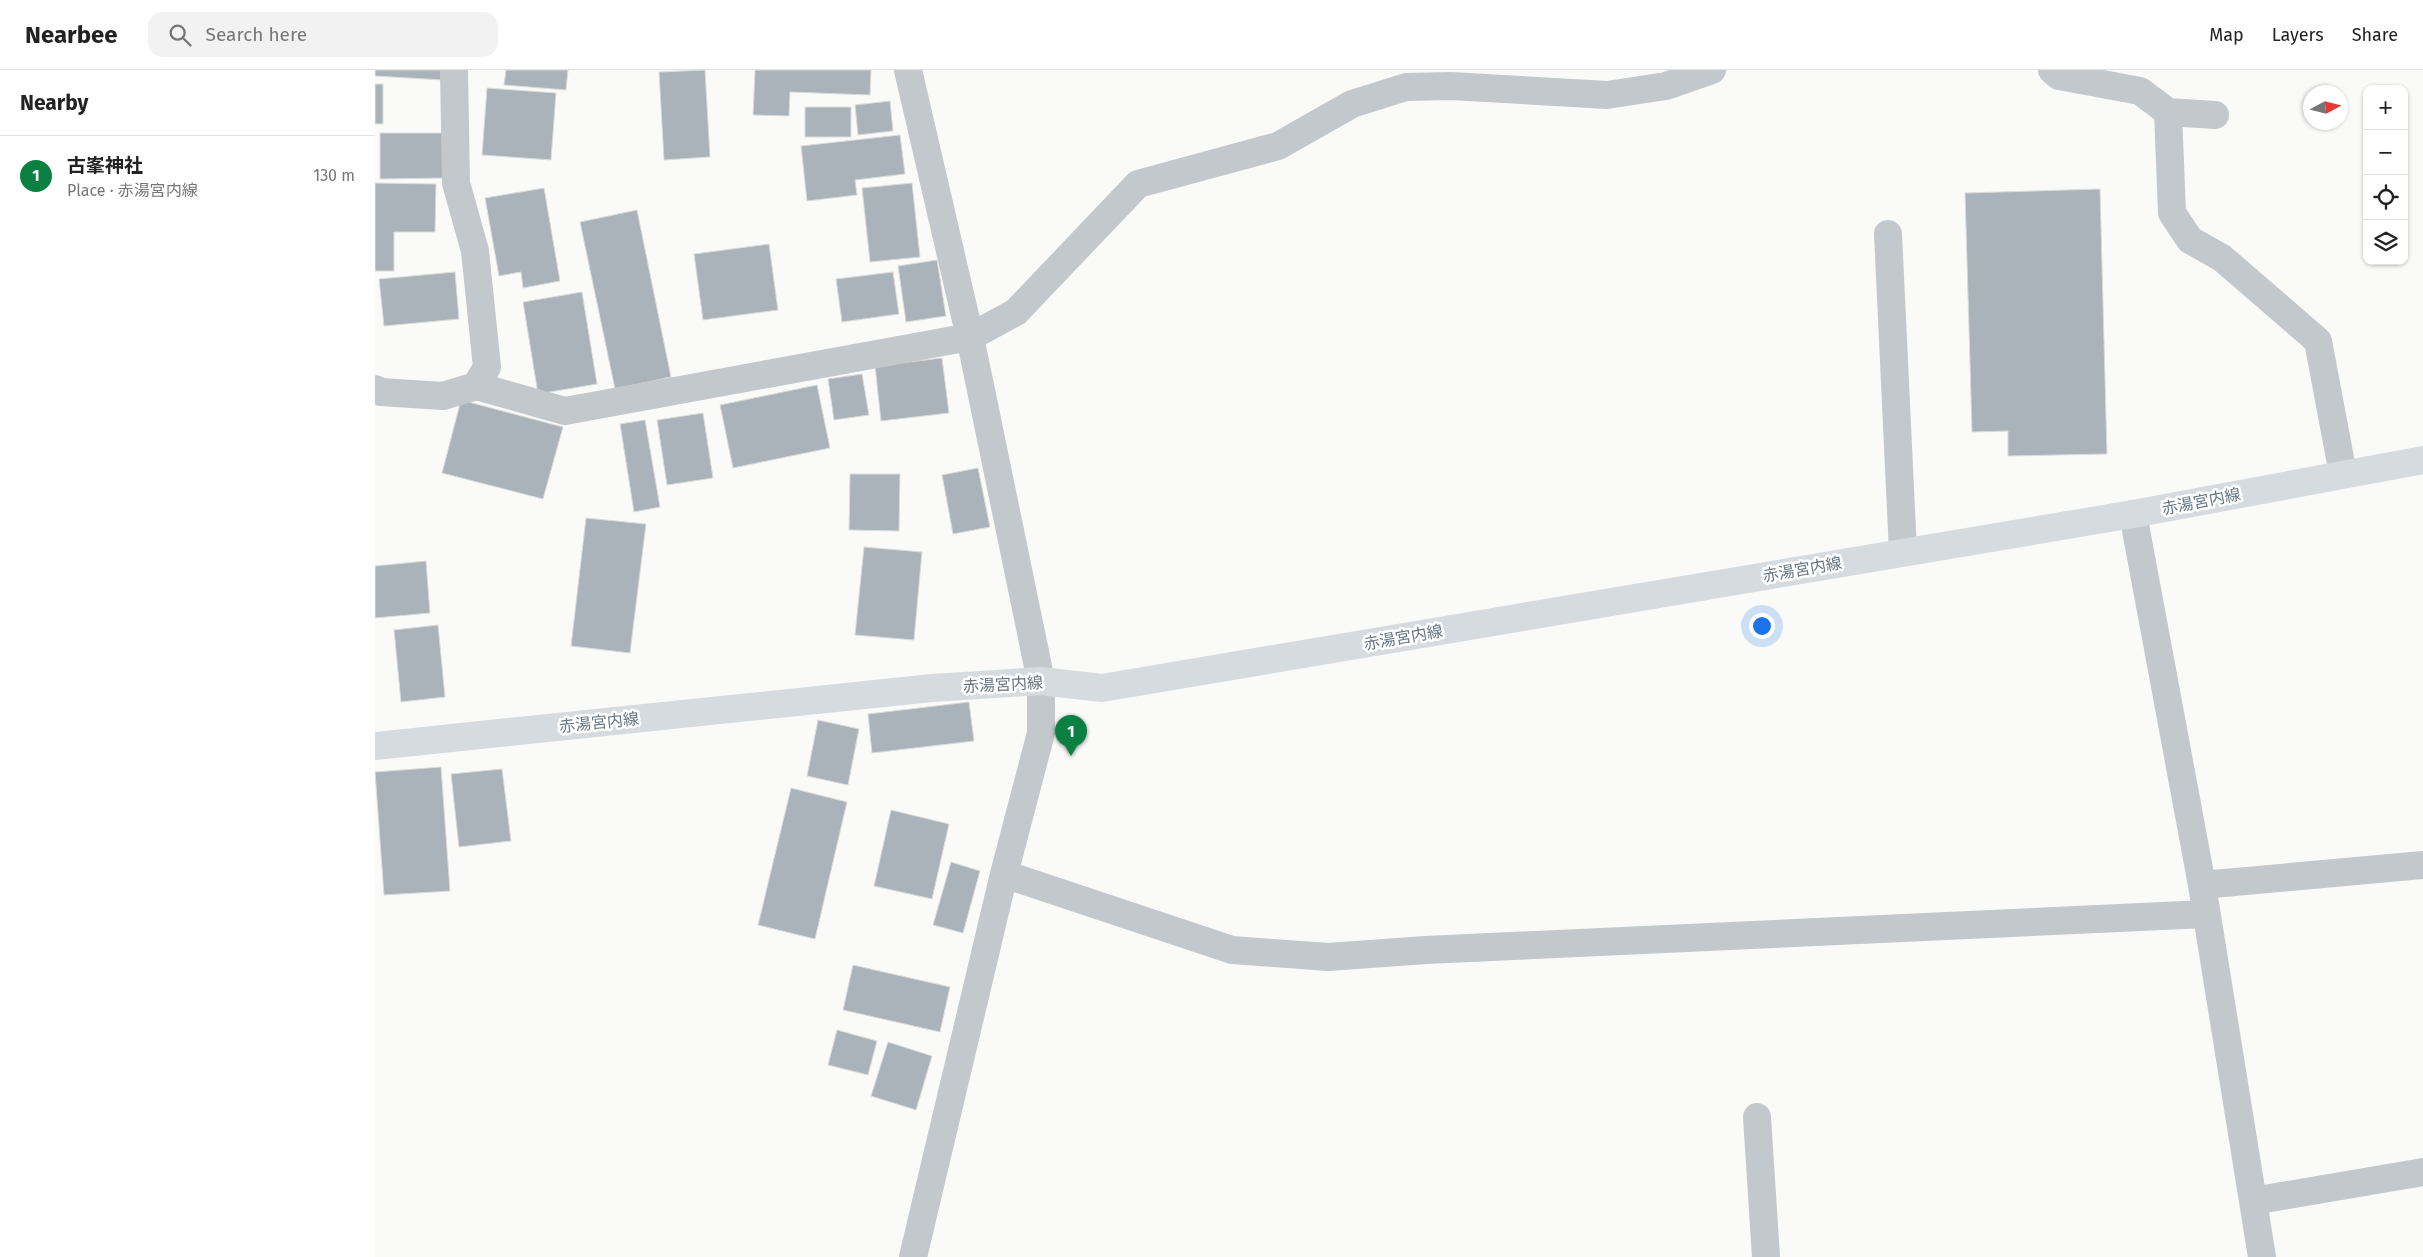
<!DOCTYPE html>
<meta charset="utf-8">
<style>
:root{--surface:#fff;--page:#f2f2f2;--text:#222;--muted:#767676;--line:#e0e0e0;--accent:#0b8043}
body{margin:0;font-family:"Fira Sans","Noto Sans JP",sans-serif;background:var(--page);color:var(--text)}
.controls{position:absolute;right:15px;top:15px;display:grid;overflow:hidden;border-radius:10px;box-shadow:0 1px 4px #0004}
.controls button{width:45px;height:45px;display:grid;place-items:center;padding:0;border:0;border-bottom:1px solid var(--line);background:var(--surface);color:var(--text);font:25px sans-serif}
.compass{position:absolute;left:1928px;top:15px;width:45px;height:45px;border-radius:50%;background:var(--surface);box-shadow:0 1px 4px #0004;rotate:83deg}
.you{position:absolute;left:1386px;top:555px;width:18px;height:18px;margin:-12px;border:4px solid #fff;border-radius:50%;background:#1a73e8;box-shadow:0 0 0 8px #1a73e833}
.badge{display:grid;place-items:center;width:32px;height:32px;border-radius:50%;background:var(--accent);color:#fff;font-size:16px;font-weight:700}
.pin{position:absolute;translate:-50% -41px;filter:drop-shadow(0 1px 2px #0008)}
.pin::after{content:'';position:absolute;top:26px;width:18px;height:15px;background:inherit;clip-path:polygon(0 0,100% 0,50% 100%)}
.list{margin:0;padding:0;list-style:none}
h2{display:flex;justify-content:space-between;align-items:center;height:65px;margin:0;padding:0 20px;font-size:21px}
h2 small{font-size:16px;font-weight:400;color:var(--muted)}
.list li{display:grid;grid-template-columns:32px 1fr auto;gap:15px;align-items:center;box-sizing:border-box;height:80px;padding:0 20px;border-top:1px solid var(--line)}
.list b{display:block;font-size:19px;white-space:nowrap}
.list p{margin:0;font-size:16px;white-space:nowrap;color:var(--muted)}
.list em{font-size:16px;font-style:normal;color:var(--muted)}
.icon{flex:none;width:28px;height:28px;fill:none;stroke:currentColor;stroke-width:2;stroke-linecap:round;stroke-linejoin:round}
.map{position:relative;flex:none;width:2048px;height:1187px;overflow:hidden}
header{display:flex;align-items:center;gap:30px;box-sizing:border-box;height:70px;padding:0 25px;background:var(--surface);border-bottom:1px solid var(--line)}
header strong{font-size:24px}
nav{display:flex;gap:28px;margin-inline-start:auto;font-size:18px}
.search{width:350px;height:45px;background:var(--page);display:flex;align-items:center;gap:12px;box-sizing:border-box;padding:0 18px;border-radius:15px;color:var(--muted);font-size:19px}
main{display:flex}
aside{flex:1;background:var(--surface)}
.map>svg:first-child{display:block}
.building{fill:#aab3b9;stroke:#dcdcda}
.lines{fill:none;stroke-linecap:round;stroke-linejoin:round}
.minor{stroke:#c3c8cc;stroke-width:28}
.major{stroke:#d6dbdf;stroke-width:28}
.labels{text-anchor:middle;stroke-width:5;stroke-linejoin:round;paint-order:stroke}
.street-label{font-size:16px;fill:#657683;stroke:#fff}
</style>
<header>
<strong>Nearbee</strong>
<div class="search"><svg class="icon" aria-label="search" viewBox="0 0 24 24"><circle cx="10" cy="10" r="6"/><path d="M15 15l6 6"/></svg>Search here</div>
<nav><a>Map</a><a>Layers</a><a>Share</a></nav>
</header>
<main>
<aside>
<h2>Nearby<small></small></h2>
<ul class="list">
<li><span class="badge">1</span><div><b>古峯神社</b><p>Place · 赤湯宮内線</p></div><em>130 m</em></li>
</ul>
</aside>
<div class="map">
<svg width="2048" height="1187" viewBox="0 0 2048 1187">
<rect width="100%" height="100%" fill="#fafaf8"/>
<path class="building" d="M0,0H68V10L0,6Z
M131,0H193L191,20L129,15Z
M330,0L335,87L289,90L284,2Z
M380,0H496L495,25L415,22L414,46L378,45Z
M0,14H8V54H0Z
M112,18L181,23L176,90L107,85Z
M515,31L518,61L483,65L480,35Z
M430,37H476V67H430Z
M5,63H70V108L5,109Z
M525,65L530,104L480,110L482,125L432,131L426,76Z
M0,113L61,114L60,162H19V201H0Z
M537,113L545,187L495,192L487,118Z
M169,118L185,211L148,218L146,202L124,206L110,128Z
M1725,119L1732,384L1633,386V361L1597,362L1590,123Z
M262,140L296,307L240,319L205,152Z
M394,174L403,240L328,250L319,184Z
M562,190L571,246L531,252L523,196Z
M80,202L84,249L9,256L4,209Z
M518,202L524,244L467,252L461,209Z
M207,222L222,314L163,324L148,232Z
M567,288L574,343L506,351L500,296Z
M487,304L494,345L459,350L453,309Z
M442,315L455,378L358,398L345,335Z
M86,330L188,357L168,429L67,403Z
M328,343L338,408L292,415L282,350Z
M270,350L285,437L259,442L245,354Z
M603,398L615,457L578,464L567,405Z
M475,404H525L524,461L474,460Z
M211,448L271,454L255,583L196,576Z
M489,477L547,482L539,570L480,565Z
M51,491L55,543L0,548V496Z
M63,555L70,627L26,632L19,560Z
M594,632L599,671L497,683L493,644Z
M443,650L484,659L473,715L432,706Z
M66,697L75,821L9,825L0,702Z
M127,699L136,771L84,777L76,704Z
M416,718L472,732L440,869L383,855Z
M516,740L574,754L557,829L499,816Z
M576,792L605,801L588,863L558,855Z
M478,895L575,917L565,962L468,940Z
M462,960L502,971L493,1005L453,995Z
M513,972L557,986L541,1040L496,1026Z"/>
<g class="lines">
<path class="minor" d="M533,0L595,267L666,611V663L629,804L538,1187
M1677,0L1684,6L1765,21L1793,42L1840,45
M1793,42L1797,143L1815,170L1847,188L1943,271L1968,404
M1513,164L1528,482
M101,316L190,341L595,267L641,242L763,114L903,76L977,34L1031,17L1076,16L1232,25L1291,16L1337,0
M0,319L6,322L68,326L101,316L112,297L100,181L81,113L79,0
M1758,444L1827,815L1887,1187
M629,804L857,880L953,887L1051,880L1831,844
M1827,815L2048,795
M1382,1047L1391,1187
M1878,1131L2048,1102"/>
<path class="major" d="M0,676L557,618L666,611L727,618L1758,444L2048,390"/>
</g>
<g class="labels">
<g class="street-label">
<text transform="translate(1826 431) rotate(-11)" y="6">赤湯宮内線</text>
<text transform="translate(1427 499) rotate(-10)" y="6">赤湯宮内線</text>
<text transform="translate(1028 567) rotate(-10)" y="6">赤湯宮内線</text>
<text transform="translate(628 614) rotate(-3)" y="6">赤湯宮内線</text>
<text transform="translate(224 652) rotate(-6)" y="6">赤湯宮内線</text>
</g>
</g>
</svg>
<div class="controls">
<button>+</button>
<button>−</button>
<button><svg class="icon" aria-label="locate" viewBox="0 0 24 24"><circle cx="12" cy="12" r="6"/><path d="M12 2v4M12 18v4M2 12h4M18 12h4"/></svg></button>
<button><svg class="icon" aria-label="layers" viewBox="0 0 24 24"><path d="M12 4l9 5-9 5-9-5zM3 14l9 5 9-5"/></svg></button>
</div>
<svg class="compass" viewBox="-18 -18 36 36"><path d="M0-13l5 13h-10z" fill="#e53935"/><path d="M0 13l5-13h-10z" fill="#767676"/></svg>
<div class="you"></div>
<div class="pin badge" style="left:696px;top:686px">1</div>
</div>
</main>
